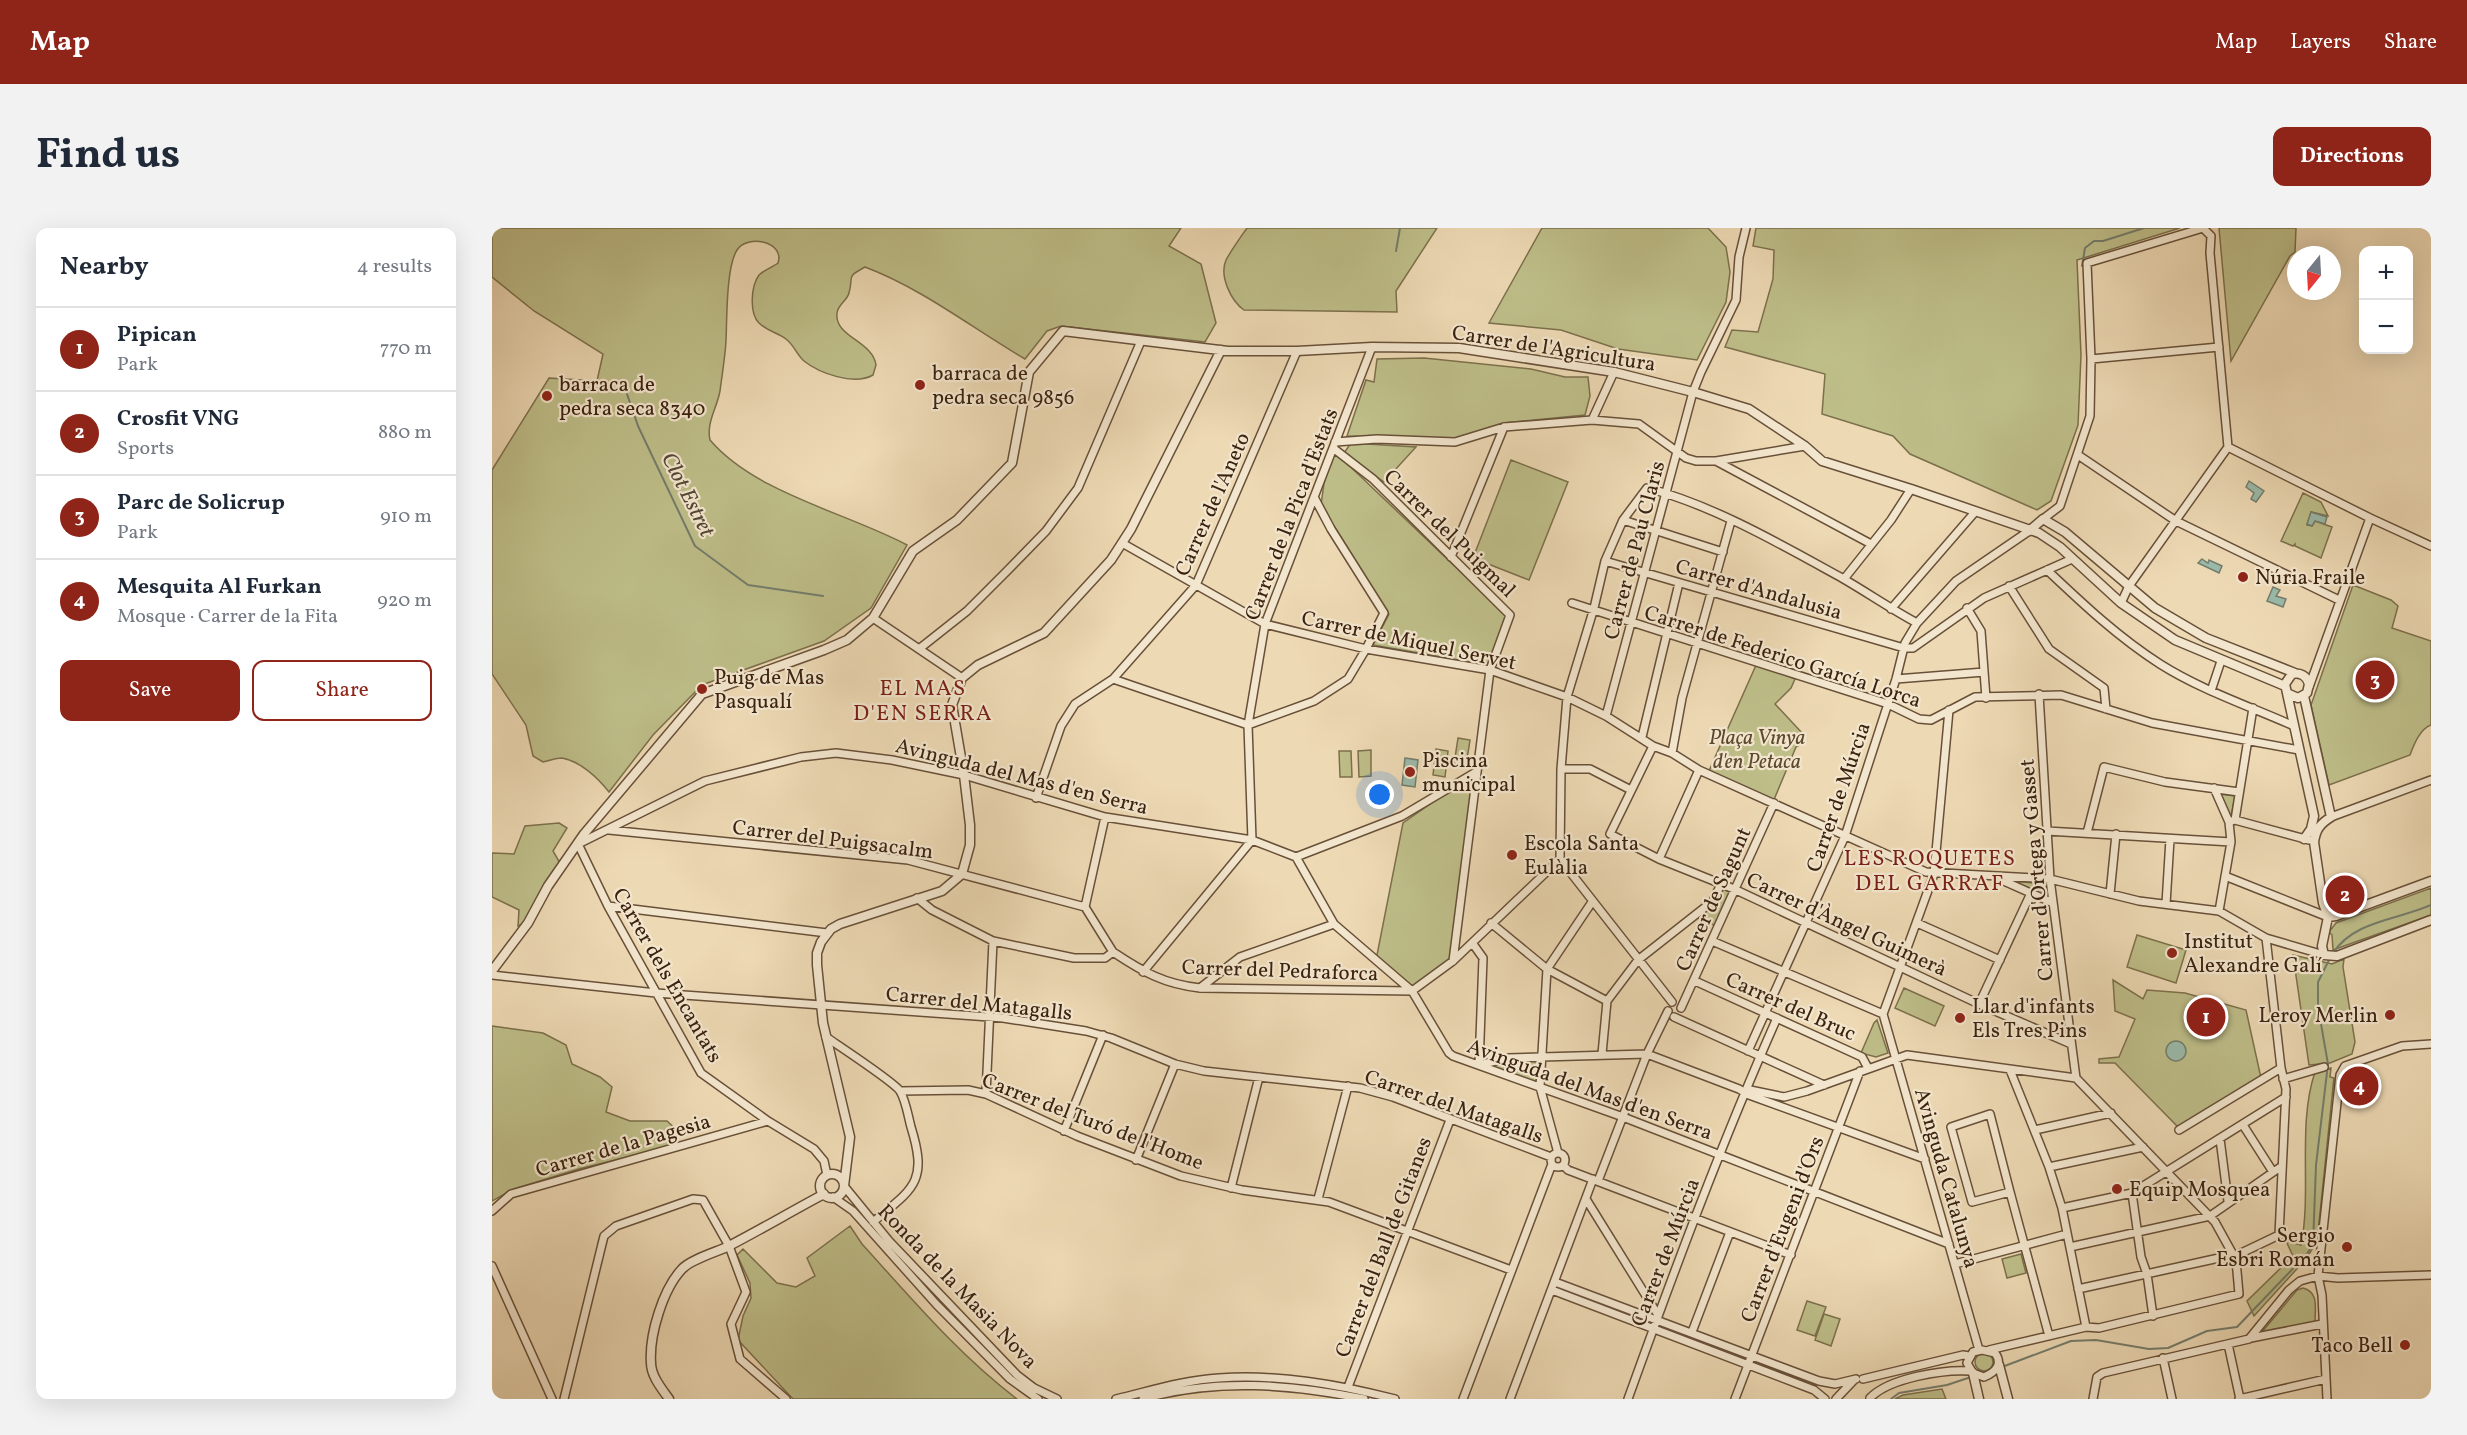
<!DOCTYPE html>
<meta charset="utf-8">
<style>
:root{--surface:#fff;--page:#f2f2f3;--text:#1f2937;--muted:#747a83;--line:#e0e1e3;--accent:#8f2418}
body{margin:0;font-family:Vollkorn,serif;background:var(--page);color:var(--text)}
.controls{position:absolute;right:18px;top:18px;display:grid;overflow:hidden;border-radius:12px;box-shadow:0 6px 24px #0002}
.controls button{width:54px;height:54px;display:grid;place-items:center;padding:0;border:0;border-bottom:2px solid var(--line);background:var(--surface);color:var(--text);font:30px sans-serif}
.compass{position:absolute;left:1795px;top:18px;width:54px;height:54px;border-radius:50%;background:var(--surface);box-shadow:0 6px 24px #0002;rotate:198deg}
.you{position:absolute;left:888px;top:567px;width:21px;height:21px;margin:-15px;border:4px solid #fff;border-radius:50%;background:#1a73e8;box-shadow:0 0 0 9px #1a73e833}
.badge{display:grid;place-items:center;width:39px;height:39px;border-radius:50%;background:var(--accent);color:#fff;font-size:20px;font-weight:700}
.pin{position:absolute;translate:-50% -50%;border:3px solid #fff;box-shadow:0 2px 6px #0006}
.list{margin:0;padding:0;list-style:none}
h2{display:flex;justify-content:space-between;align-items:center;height:78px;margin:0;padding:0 24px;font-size:26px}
h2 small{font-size:20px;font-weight:400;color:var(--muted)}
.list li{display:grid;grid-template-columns:39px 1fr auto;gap:18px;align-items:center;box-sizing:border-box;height:84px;padding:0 24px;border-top:2px solid var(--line)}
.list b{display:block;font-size:22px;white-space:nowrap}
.list p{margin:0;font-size:20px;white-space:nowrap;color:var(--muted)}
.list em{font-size:20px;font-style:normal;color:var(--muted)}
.actions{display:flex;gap:12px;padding:18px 24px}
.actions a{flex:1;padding:14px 0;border:2px solid var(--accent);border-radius:12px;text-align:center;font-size:21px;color:var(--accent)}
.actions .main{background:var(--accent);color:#fff}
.map{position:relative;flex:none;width:1939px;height:1171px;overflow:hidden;border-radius:12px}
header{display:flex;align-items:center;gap:36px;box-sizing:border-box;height:84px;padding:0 30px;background:var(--accent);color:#fff}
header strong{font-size:28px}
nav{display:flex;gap:33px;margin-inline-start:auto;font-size:21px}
.intro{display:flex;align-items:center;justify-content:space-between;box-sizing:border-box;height:144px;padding:0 36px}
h1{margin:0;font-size:42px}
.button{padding:15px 27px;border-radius:12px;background:var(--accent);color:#fff;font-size:21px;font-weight:700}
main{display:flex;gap:36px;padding:0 36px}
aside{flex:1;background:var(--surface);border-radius:12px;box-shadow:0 6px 24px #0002}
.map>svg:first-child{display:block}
.green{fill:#bebe89;stroke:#7c704c;stroke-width:1.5}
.water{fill:#9abaaa;stroke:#747d6c;stroke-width:1.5}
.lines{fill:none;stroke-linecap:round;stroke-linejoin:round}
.stream{stroke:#747d6c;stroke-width:2}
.minor-casing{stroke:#685038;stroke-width:10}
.tertiary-casing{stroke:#685038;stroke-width:11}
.minor{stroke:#f3e6ce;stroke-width:7}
.tertiary{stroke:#f3e6ce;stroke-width:8}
.poi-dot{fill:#8f2418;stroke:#f3e6ce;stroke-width:2}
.labels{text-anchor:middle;stroke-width:4.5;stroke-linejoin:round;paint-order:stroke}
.street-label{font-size:21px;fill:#3b220f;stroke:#f3e6ce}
.poi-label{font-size:21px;fill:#3b220f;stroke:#f3e6ce;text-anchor:start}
.park-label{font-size:21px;font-style:italic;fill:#5c492e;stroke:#f3e6ce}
.water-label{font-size:22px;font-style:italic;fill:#534836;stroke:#f3e6ce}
.neighbourhood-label{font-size:22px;letter-spacing:1.5px;fill:#7a1f14;stroke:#f3e6ce}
</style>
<header>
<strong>Map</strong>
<nav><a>Map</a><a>Layers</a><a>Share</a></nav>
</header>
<div class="intro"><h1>Find us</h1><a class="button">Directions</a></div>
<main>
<aside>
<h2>Nearby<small>4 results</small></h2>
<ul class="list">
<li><span class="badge">1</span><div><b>Pipican</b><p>Park</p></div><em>770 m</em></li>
<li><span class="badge">2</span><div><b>Crosfit VNG</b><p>Sports</p></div><em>880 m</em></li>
<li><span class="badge">3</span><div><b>Parc de Solicrup</b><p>Park</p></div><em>910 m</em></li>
<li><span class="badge">4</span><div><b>Mesquita Al Furkan</b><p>Mosque · Carrer de la Fita</p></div><em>920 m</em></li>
</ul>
<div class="actions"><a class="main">Save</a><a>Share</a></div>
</aside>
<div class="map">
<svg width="1939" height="1171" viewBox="0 0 1939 1171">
<rect width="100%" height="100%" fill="#edd9b4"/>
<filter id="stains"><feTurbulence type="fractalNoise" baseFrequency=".00333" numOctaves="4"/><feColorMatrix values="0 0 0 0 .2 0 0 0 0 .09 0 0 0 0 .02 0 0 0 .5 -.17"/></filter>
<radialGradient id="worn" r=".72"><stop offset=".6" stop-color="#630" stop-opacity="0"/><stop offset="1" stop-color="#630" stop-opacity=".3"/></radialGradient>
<path class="green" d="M0,0H689L677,18L709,36L724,95L713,114L569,98L555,103L533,131C480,100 431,61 373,39C353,50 362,47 357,65C355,73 346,76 345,85C342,109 381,113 384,137L381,147C362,158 327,145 312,133C305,127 302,117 294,111C286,105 275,103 267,95C257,85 259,58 267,47C272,42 281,39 286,35C293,13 255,6 245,22C234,39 235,92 234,113C233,130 230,147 228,163C225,180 214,195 218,212C263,265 355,285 415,317L379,380L332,413L210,457L161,507L117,564C106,550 88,533 70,530C63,530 57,533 51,534L41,528L34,497L0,446V242L57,150L105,153L111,126L42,83L0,49Z
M755,0H945L904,63L905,84L752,82C739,73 727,48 734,32C740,21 748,10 755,0Z
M1050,0H1216L1234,19L1238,44L1234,74L1205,132L1126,121L1069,102L997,95Z
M1264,0H1688L1585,32L1589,127L1586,197L1559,273L1545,282L1418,226L1401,208L1330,186L1333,146L1233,119L1240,102L1266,104L1281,51L1282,22L1261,18Z
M1727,0H1804L1803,24L1798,28L1739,133Z
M932,130L1039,141L1073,149H1096L1098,168L1093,187L1012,195L961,211L855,208L874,152L882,154L885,131Z
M859,215L924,219L892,254L852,225Z
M845,226L1015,388L997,434L994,437L881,417L897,386L829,277L832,255L841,227Z
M1019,232L1076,254L1037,352L981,330Z
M1811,265L1829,274L1836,288L1819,284L1815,297L1820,298L1823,293L1840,299L1829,330L1803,318V316L1801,318L1789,313Z
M1861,357L1899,372L1906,378L1900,400L1939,413V497C1928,501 1922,516 1918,527L1837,557L1819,477Z
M1265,435L1303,451L1299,460L1283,476L1312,507V514L1304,519L1281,574L1216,545Z
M966,510L978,512L974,538L962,536Z
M944,521L956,523L953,549L941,547Z
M879,522V548L867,549L866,523Z
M847,523H859L860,549H848Z
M984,544L961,733L920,763L884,732L911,595Z
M1728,566L1743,568L1739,589Z
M67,595L75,600L61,623L68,635L32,695L26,698L27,682L0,669V625L22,626L33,598Z
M1521,653L1554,656L1557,670Z
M1230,660L1238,664L1224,698L1206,690L1222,675Z
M1939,660V687L1841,722L1840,707L1837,704L1844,695Z
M1645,707L1694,722L1684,755L1635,739Z
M1801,727L1840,736L1852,731L1851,739L1863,814L1860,826L1838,835L1817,837Z
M1621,752L1651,771L1655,762L1693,765L1754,782L1769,850L1687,900L1623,835H1607V831L1627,829L1643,791L1623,783Z
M1412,760L1452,778L1443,798L1403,780Z
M1385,792L1396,825L1384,829L1369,825L1382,795Z
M0,798L51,805L74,817L80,836L108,849L120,859L114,884L138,893H175L189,906L176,919L87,941L22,961L0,973Z
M1050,829L1048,859L987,837Z
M1839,840L1838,849L1842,850L1825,1014L1813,1032L1762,1088L1755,1073L1801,1028L1794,1013L1809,1017C1820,964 1805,897 1823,844Z
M358,998L370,1016C419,1070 467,1127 525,1171H301L246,1112L251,1088L259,1070L258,1055L245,1027L251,1021L285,1055L304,1059L323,1048L315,1030Z
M1529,1026L1534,1045L1515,1050L1510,1031Z
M1811,1060C1827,1064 1823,1080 1823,1094L1770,1104L1805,1062Z
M1315,1073L1334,1079L1323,1108L1305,1102Z
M1332,1086L1348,1091L1339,1118L1323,1112Z
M1483 1134a9 9 0 1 1 18 0a9 9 0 1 1-18 0Z
M1450,1161L1454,1171H1403L1411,1167Z"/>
<path class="water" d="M1757,253L1772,263L1764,274L1759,271L1762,265L1754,259Z
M1819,284L1835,289L1833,296L1823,293L1820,298L1815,296Z
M1710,331L1716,335L1717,332L1730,338L1727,345L1706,335Z
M1781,359L1788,362L1784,368L1794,371L1791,379L1775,373Z
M913,530L926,532L923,559L910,557Z
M1674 823a10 10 0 1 1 20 0a10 10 0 1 1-20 0Z"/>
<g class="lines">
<path class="stream" d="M904,23L908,0
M1590,38L1593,20L1602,13H1611L1652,0
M135,166L146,198L203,318L256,357L331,368
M1841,725C1863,692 1906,692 1939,677
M1510,1139L1579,1113L1604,1112L1657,1121L1676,1120L1715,1103L1745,1099L1814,1027L1821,1017L1824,937L1836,836L1826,779V754L1838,730
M1399,1171L1407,1165L1455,1157L1479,1149"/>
<defs>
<path id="minor" d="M1599,131L1727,119
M1100,192L1122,144
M843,214L885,211L963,214L1012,199L1100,192L1147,196L1194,230L1204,233H1224L1379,316
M1736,219L1878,290L1939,318
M841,220L881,251L1018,387L998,442L961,733
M1586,227L1684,293L1847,372
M1224,233L1313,218
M1551,291L1568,278L1598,188L1599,131L1595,35L1711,0L1719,8L1718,25L1736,219L1637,358L1629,375
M1131,292L1231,324
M630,315L773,396L874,421L998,442L1075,469L1114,488L1161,518L1180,525L1207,542L1434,644L1558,651L1647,673L1727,683L1774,710L1832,727
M959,329L1012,199
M1113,333L1412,420H1421L1492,370L1580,331
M1555,342C1591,376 1626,409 1668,436C1709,462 1757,478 1802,498
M1352,351L1399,292L1419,261
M1517,358L1557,421L1612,460L1614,481
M1080,375L1396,476L1427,491L1439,492L1483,469L1569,467L1660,495L1807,522
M1475,380L1489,403L1494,470
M1399,381L1483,284
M381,390L470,450
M427,421L475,383L515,343L554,303L586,260L649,113
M621,451L756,497L822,473L856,451L874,421L892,385L839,301L822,269
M1404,451L1492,444
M1817,459L1878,290
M1719,463L1729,433
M1547,466L1558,651L1584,850
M1114,488L1201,164L1209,144L1244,72L1247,29L1254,0
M1150,509L1187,355
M1161,518L1118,606L1167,631L1242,661L1487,776L1579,816
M1180,525L1190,470L1239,293
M1069,541H1098L1139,562
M1722,560L1737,594
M544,570L569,498L583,476L621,451L704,357L805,123
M613,589L593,679L621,724
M1839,589L1939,552
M1743,592L1817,612
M117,602L416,632L593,679
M1555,603L1739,614
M1595,605L1612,539L1673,554L1747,564
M804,629L910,588L984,544
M1068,631L1180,774
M1167,631L1207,542
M1733,648L1836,689
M1505,650L1561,675
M1618,666L1624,606
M425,670L440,682L501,713L582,730H613L621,724C651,744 672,756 708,760L920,763L961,733L1068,631L1069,541L1075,469L1102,380L1113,333L1131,292L1155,260C1221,277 1290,317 1350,350C1376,365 1399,381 1425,395
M1674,676L1678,611
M116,678L335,705
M1727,683L1739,614L1737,594L1743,592L1761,480
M999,695L1055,741L1115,773
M1425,695L1508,732
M1220,713L1391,786
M981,716L991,730L987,837L1016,830L1155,826L1247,861L1257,867L1433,931
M651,744L760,612L756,497L773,396L880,119
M0,747L164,765L511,790L594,803L619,810L683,836L712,843L868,860L901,869L1059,929
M1203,753L1370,829L1376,840
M708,760L748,729L842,696
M1487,776L1539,665
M1189,780L1282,575
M1391,786L1487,1122
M1391,786L1442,646L1457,482
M1182,789L1332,857
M334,809C347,818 402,854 408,863C414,873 416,888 419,899C436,954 422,960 381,994
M1256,823L1353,608L1404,451L1413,415L1425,395L1464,353L1537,303
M1110,826L1115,773L1146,732L1221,673L1229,656
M1518,842L1557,939L1570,980L1594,1099
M1791,851L1832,839
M408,863L476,862L494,866L585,908L689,948L750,962L837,974L1019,1042
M1252,865L1258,862L1292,869L1315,863L1415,827L1584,850
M494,866L501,713
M1498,886L1518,964L1480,974L1459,899Z
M1751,897L1781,944
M1543,902L1619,885
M1687,902L1789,840
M572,903L611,807
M1728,911L1736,973
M1059 932a7 7 0 1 1 14 0a7 7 0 1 1-14 0Z
M1066,925L1048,859L1055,741L1100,674
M644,932L683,836
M1071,937L1076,942L1299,1027
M1557,939L1651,919
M335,947L332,933L322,921L276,893L209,845L116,678L86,616L213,553L309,529L344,525L400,532L472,547L613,589L760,612L804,629L842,696L920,763L957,825L961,828L1131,889L1457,1016
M1106,953L1155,826L1176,783
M352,958L397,1013L525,1147L542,1160L565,1171
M739,960L767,849
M1518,964L1557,1108
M1640,965L1649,1029L1655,1046L1661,1088
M341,969L361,983L444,1076L518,1151L546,1171
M826,971L856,858
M1094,971L1166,1087
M1570,980L1640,965L1794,869
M0,983L19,966L276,893
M1578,1019L1718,988L1790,938
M1743,1028L1787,1007L1794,861L1789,840L1774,710
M1463,1036L1575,1006
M0,1038L60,1171
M1063,1054L1327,1153L1343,1156L1364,1151
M1586,1061L1736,1028H1743
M1060,1062L1322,1162L1333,1171
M1200,1104L1238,1004
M1759,1110L1830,1096
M1736,1116L1748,1171
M1490,1122L1503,1125C1511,1136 1504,1144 1492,1149L1481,1145L1475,1135L1481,1124Z
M1497,1122L1594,1099L1607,1100L1747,1066L1744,1032L1723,994L1584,850
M1671,1130L1680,1171
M1371,1151L1471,1127L1477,1128
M856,1159L958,892
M1378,1170C1397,1150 1452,1141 1479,1143
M72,1171L112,1008L124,998L201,971L211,972L237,1018L254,1064L239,1096L248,1131L294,1171
M624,1171C658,1163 692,1152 727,1150C787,1146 845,1156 903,1171
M651,1171C723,1150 799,1156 872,1171
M971,1171L1060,936
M1018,1171L1101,951
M1136,1171C1182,1043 1230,914 1285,790
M1243,1171L1368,843
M1344,1171L1361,1153
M1601,1171L1605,1149L1611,1145L1757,1111L1797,1062L1808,1053L1826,1048L1846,1050L1939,1047
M1747,1171L1834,1151
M1835,1171L1830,1067L1826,1048L1848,847L1853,838L1910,818L1939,816"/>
<path id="tertiary" d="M1537,303L1551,291L1573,304L1663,380L1714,410L1803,445
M1797,466L1806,470L1815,465L1817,456C1815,448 1808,444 1800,446L1793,456L1822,588L1819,601L1812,611
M1812,468L1839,589C1828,596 1824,601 1822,614L1831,675L1836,689L1830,718L1832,727L1845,728L1939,692
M1836,689L1844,688L1939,653
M0,743L36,695L56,658L92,606L210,466L332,422L355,412L381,390L421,323L465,292L520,235L537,144L571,103L736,123H805L880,119L967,120L1122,144L1201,164L1257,181L1313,218L1330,233L1419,261L1547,305L1568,319L1629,375L1683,412L1793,458
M328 958a12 12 0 1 1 24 0a12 12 0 1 1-24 0Z
M352,958L358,909L331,795L325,737V725L329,714L339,701L348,696L450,663L470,646L478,617V597L472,547L460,477L470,450L486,437L552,405L619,332L639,301L729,122
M1507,1137L1516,1171
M1481,1145L1487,1171
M177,1171C170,1161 159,1148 159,1135C157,1107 171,1061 190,1041C198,1032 224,1024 235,1019C268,1002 300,983 332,966"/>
</defs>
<use href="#minor" class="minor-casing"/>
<use href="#tertiary" class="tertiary-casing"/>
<use href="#minor" class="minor"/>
<use href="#tertiary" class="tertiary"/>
</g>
<g class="poi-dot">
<circle cx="428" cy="157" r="6"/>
<circle cx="55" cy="168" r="6"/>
<circle cx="1751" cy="349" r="6"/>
<circle cx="210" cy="461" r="6"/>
<circle cx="918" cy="544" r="6"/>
<circle cx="1020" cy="627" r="6"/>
<circle cx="1680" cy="725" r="6"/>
<circle cx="1898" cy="787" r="6"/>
<circle cx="1468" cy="790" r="6"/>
<circle cx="1625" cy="961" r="6"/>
<circle cx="1855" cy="1019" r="6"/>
<circle cx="1913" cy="1117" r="6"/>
</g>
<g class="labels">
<g class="street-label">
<text transform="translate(1062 120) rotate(9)" y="7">Carrer de l'Agricultura</text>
<text transform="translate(720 276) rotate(-66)" y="7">Carrer de l'Aneto</text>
<text transform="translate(799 286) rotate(-69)" y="7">Carrer de la Pica d'Estats</text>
<text transform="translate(958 305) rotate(44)" y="7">Carrer del Puigmal</text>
<text transform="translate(1142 322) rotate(-75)" y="7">Carrer de Pau Claris</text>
<text transform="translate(1267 361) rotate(16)" y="7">Carrer d'Andalusia</text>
<text transform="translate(917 412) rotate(12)" y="7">Carrer de Miquel Servet</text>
<text transform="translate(1291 428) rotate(18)" y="7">Carrer de Federico García Lorca</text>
<text transform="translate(530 548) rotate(14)" y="7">Avinguda del Mas d'en Serra</text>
<text transform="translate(1346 569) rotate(-71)" y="7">Carrer de Múrcia</text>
<text transform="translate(341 611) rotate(7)" y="7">Carrer del Puigsacalm</text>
<text transform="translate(1544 642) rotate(-95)" y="7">Carrer d'Ortega y Gasset</text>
<text transform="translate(1221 671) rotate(-66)" y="7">Carrer de Sagunt</text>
<text transform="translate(1355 696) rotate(25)" y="7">Carrer d'Àngel Guimerà</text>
<text transform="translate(788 742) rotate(2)" y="7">Carrer del Pedraforca</text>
<text transform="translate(176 747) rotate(60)" y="7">Carrer dels Encantats</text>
<text transform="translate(487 775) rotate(6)" y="7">Carrer del Matagalls</text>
<text transform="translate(1299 778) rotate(24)" y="7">Carrer del Bruc</text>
<text transform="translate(1098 861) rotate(20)" y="7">Avinguda del Mas d'en Serra</text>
<text transform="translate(962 878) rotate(19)" y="7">Carrer del Matagalls</text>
<text transform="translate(601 893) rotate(21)" y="7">Carrer del Turó de l'Home</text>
<text transform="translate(131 917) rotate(-16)" y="7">Carrer de la Pagesia</text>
<text transform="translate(1455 950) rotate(74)" y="7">Avinguda Catalunya</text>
<text transform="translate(1290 1001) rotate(-69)" y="7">Carrer d'Eugeni d'Ors</text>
<text transform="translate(891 1019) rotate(-69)" y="7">Carrer del Ball de Gitanes</text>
<text transform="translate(1173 1024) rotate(-69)" y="7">Carrer de Múrcia</text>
<text transform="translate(466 1058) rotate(46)" y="7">Ronda de la Masia Nova</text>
</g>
<g class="poi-label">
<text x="440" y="152">barraca de<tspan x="440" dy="24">pedra seca 9856</tspan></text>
<text x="67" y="163">barraca de<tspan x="67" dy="24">pedra seca 8340</tspan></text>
<text x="1763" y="356">Núria Fraile</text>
<text x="222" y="456">Puig de Mas<tspan x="222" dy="24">Pasqualí</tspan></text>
<text x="930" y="539">Piscina<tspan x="930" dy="24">municipal</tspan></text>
<text x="1032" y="622">Escola Santa<tspan x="1032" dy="24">Eulàlia</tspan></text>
<text x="1692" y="720">Institut<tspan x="1692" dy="24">Alexandre Galí</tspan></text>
<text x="1480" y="785">Llar d'infants<tspan x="1480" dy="24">Els Tres Pins</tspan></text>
<text x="1886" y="794" text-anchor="end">Leroy Merlin</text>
<text x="1637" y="968">Equip Mosquea</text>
<text x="1843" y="1014" text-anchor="end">Sergio<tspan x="1843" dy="24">Esbri Román</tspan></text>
<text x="1901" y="1124" text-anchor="end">Taco Bell</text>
</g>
<g class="park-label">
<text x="1265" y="516">Plaça Vinya<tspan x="1265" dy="24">d'en Petaca</tspan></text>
</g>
<g class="water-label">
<text transform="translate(197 266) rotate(63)" y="8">Clot Estret</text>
</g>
<g class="neighbourhood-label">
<text x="431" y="467">EL MAS<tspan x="431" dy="25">D'EN SERRA</tspan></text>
<text x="1438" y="637">LES ROQUETES<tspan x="1438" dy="25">DEL GARRAF</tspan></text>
</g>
</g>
<rect width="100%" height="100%" filter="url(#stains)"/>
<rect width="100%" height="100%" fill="url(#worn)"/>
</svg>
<div class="controls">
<button>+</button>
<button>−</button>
</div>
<svg class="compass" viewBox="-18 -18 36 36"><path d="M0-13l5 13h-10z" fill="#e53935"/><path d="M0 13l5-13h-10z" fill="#747a83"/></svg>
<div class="you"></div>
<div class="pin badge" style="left:1714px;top:789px">1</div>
<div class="pin badge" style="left:1853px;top:667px">2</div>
<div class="pin badge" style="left:1883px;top:452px">3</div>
<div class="pin badge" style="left:1867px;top:858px">4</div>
</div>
</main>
